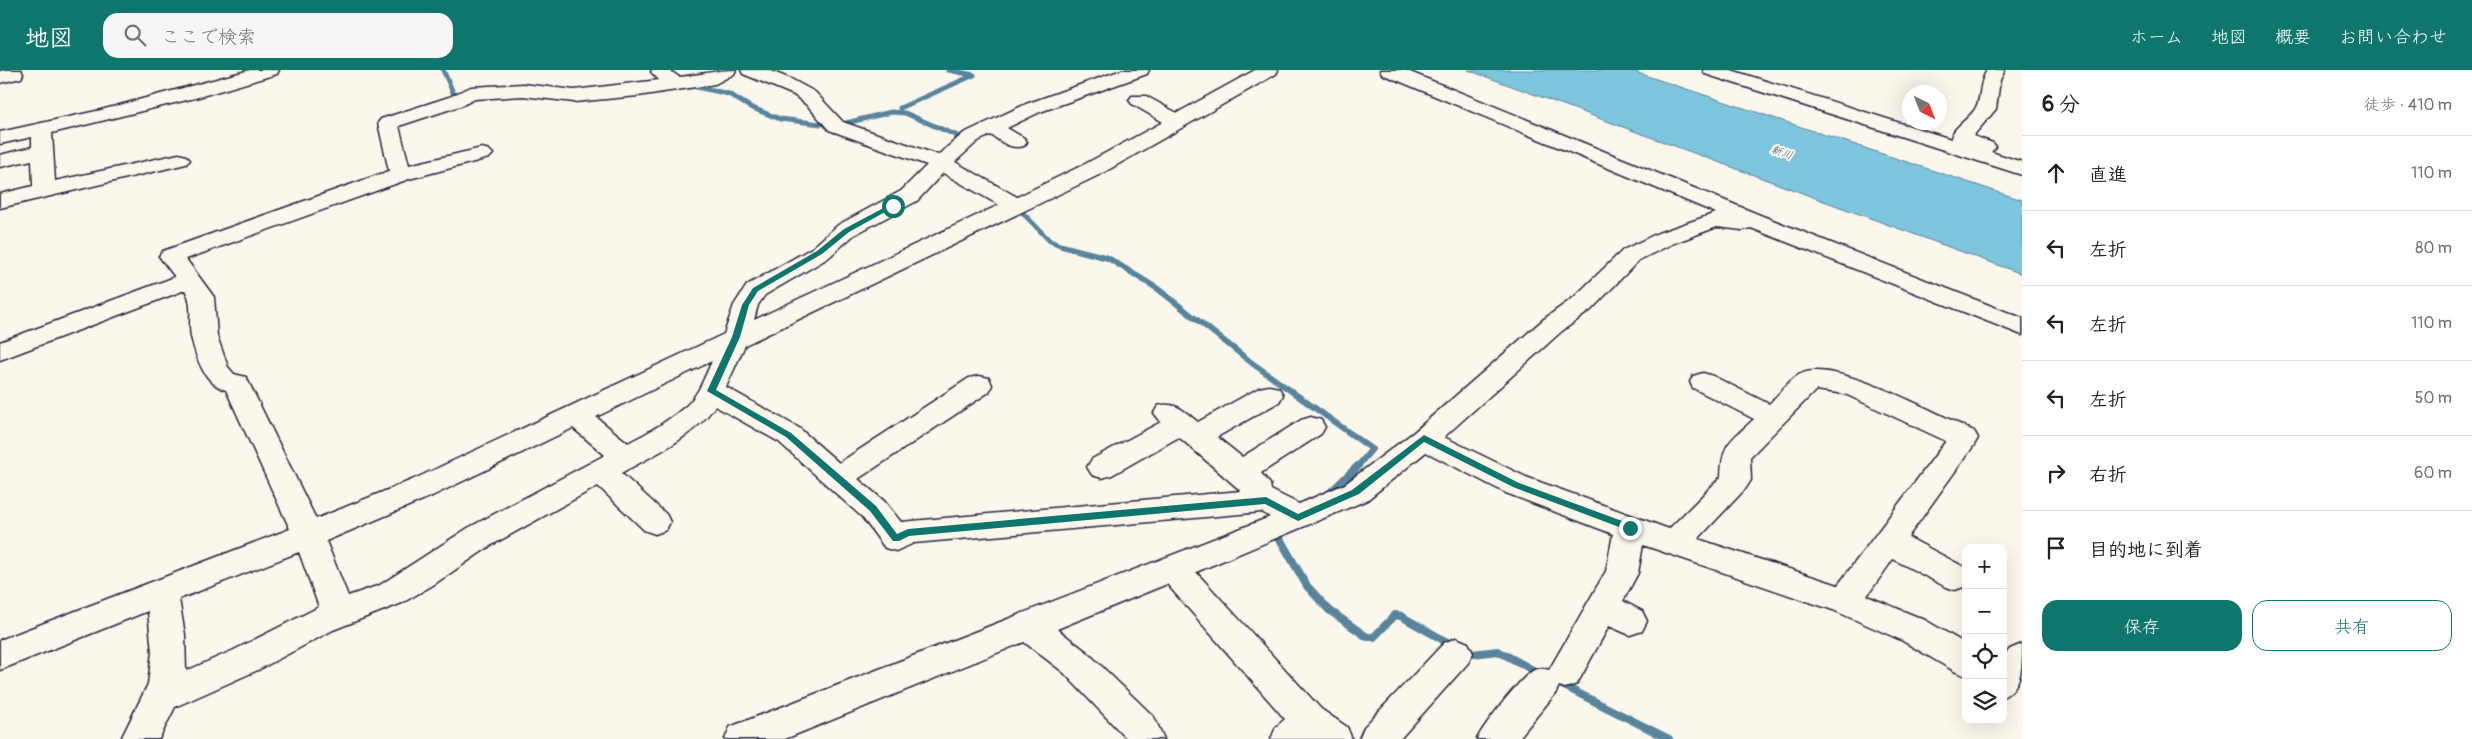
<!DOCTYPE html>
<html lang="ja">
<meta charset="utf-8">
<style>
:root{--surface:#fff;--page:#f6f6f6;--text:#202124;--muted:#757577;--line:#e0e0e0;--accent:#0f766e}
body{margin:0;font-family:Pangolin,"Klee One",sans-serif;background:var(--page);color:var(--text)}
.controls{position:absolute;right:15px;bottom:15px;display:grid;overflow:hidden;border-radius:10px;box-shadow:0 5px 20px #0002}
.controls button{width:45px;height:45px;display:grid;place-items:center;padding:0;border:0;border-bottom:1px solid var(--line);background:var(--surface);color:var(--text);font:25px sans-serif}
.compass{position:absolute;left:1902px;top:15px;width:45px;height:45px;border-radius:50%;background:var(--surface);box-shadow:0 5px 20px #0002;rotate:137deg}
.stop{position:absolute;width:15px;height:15px;margin:-11px;border:4px solid #0f766e;border-radius:50%;background:#fff}
.stop.end{background:#0f766e;border-color:#fff;box-shadow:0 1px 5px #0008}
.list{margin:0;padding:0;list-style:none}
h2{display:flex;justify-content:space-between;align-items:center;height:65px;margin:0;padding:0 20px;font-size:21px}
h2 small{font-size:16px;font-weight:400;color:var(--muted)}
.list li{display:grid;grid-template-columns:32px 1fr auto;gap:15px;align-items:center;box-sizing:border-box;height:75px;padding:0 20px;border-top:1px solid var(--line)}
.list b{display:block;font-size:19px;white-space:nowrap}
.list em{font-size:16px;font-style:normal;color:var(--muted)}
.actions{display:flex;gap:10px;padding:15px 20px}
.actions a{flex:1;padding:11px 0;border:1px solid var(--accent);border-radius:15px;text-align:center;font-size:18px;color:var(--accent)}
.actions .main{background:var(--accent);color:#fff}
.icon{flex:none;width:28px;height:28px;fill:none;stroke:currentColor;stroke-width:2;stroke-linecap:round;stroke-linejoin:round}
.map{position:relative;flex:none;width:2022px;height:669px;overflow:hidden}
header{display:flex;align-items:center;gap:30px;box-sizing:border-box;height:70px;padding:0 25px;background:var(--accent);color:#fff}
header strong{font-size:24px}
nav{display:flex;gap:28px;margin-inline-start:auto;font-size:18px}
.search{width:350px;height:45px;background:var(--page);display:flex;align-items:center;gap:12px;box-sizing:border-box;padding:0 18px;border-radius:15px;color:var(--muted);font-size:19px}
main{display:flex}
aside{flex:1;background:var(--surface)}
.map>svg:first-child{display:block}
.water{fill:#7ec5de;stroke:#59849d}
.lines{fill:none;stroke-linecap:round;stroke-linejoin:round}
.stream-far2{stroke:#59849d;stroke-width:5}
.stream-far1{stroke:#59849d;stroke-width:6}
.stream{stroke:#59849d;stroke-width:8}
.minor-casing{stroke:#22223b;stroke-width:3}
.minor{fill:#fbf7ec;fill-rule:evenodd}
.route{fill:#0f766e}
.labels{text-anchor:middle;stroke-width:4;stroke-linejoin:round;paint-order:stroke}
.far-water-label{font-size:11px;font-style:italic;fill:#425b74;stroke:#fbf7ec}
</style>
<header>
<strong>地図</strong>
<div class="search"><svg class="icon" aria-label="search" viewBox="0 0 24 24"><circle cx="10" cy="10" r="6"/><path d="M15 15l6 6"/></svg>ここで検索</div>
<nav><a>ホーム</a><a>地図</a><a>概要</a><a>お問い合わせ</a></nav>
</header>
<main>
<div class="map">
<svg width="2022" height="669" viewBox="0 0 2022 669">
<rect width="100%" height="100%" fill="#fbf7ec"/>
<filter id="ink" filterUnits="userSpaceOnUse"><feTurbulence type="fractalNoise" baseFrequency=".02" numOctaves="2"/><feDisplacementMap in="SourceGraphic" scale="10" xChannelSelector="R" yChannelSelector="G"/><feConvolveMatrix kernelMatrix="1 2 1 2 8 2 1 2 1" color-interpolation-filters="sRGB"/></filter>
<g filter="url(#ink)">
<path class="water" d="M1468,0H1629L2022,130V204Z"/>
<g class="lines">
<path class="stream-far2" d="M443,0L455,27H460
M692,16L729,24L750,37L780,49L821,54
M900,38L974,5L948,0
M846,53L891,42L905,43L960,67L955,71
M1020,140L1050,171L1065,177"/>
<path class="stream-far1" d="M1062,176L1108,188L1158,219L1252,293L1372,379L1357,397"/>
<path class="stream" d="M1329,424L1358,396
M1280,469L1307,516L1329,540L1367,567H1374L1395,545L1401,546L1454,576
M1463,581L1472,584L1498,581L1542,605
M1558,613L1669,669"/>
<defs>
<path id="minor" d="M6,0H21L23,4L21,8L0,13V1Z
M250,0H279L277,4L195,28L52,63L55,111L179,84L186,86L190,90L186,94L0,138V124L33,116L32,90L0,97V85L32,77V67L0,74V62L101,40Z
M652,0H669L679,7C699,5 716,0 736,0L734,4L715,14L638,26L574,32L523,26L475,29L463,35L399,56L409,95L482,78L489,80L493,84L489,88L409,109L186,189L214,227L217,266L228,297L234,304L246,307L249,313L316,449L412,410L724,264L734,235L747,215L812,178L838,155L901,121L927,95L829,60L808,36L794,25L743,4L741,0H768L791,9L815,22L843,52L938,85L964,63L1026,34L1122,0H1149L1147,4L1040,42L1007,58L1024,68L1027,72L1024,76C1011,80 1002,72 991,65L978,71L955,92L1017,127L1085,94L1163,52L1132,34L1129,30L1132,26H1146L1177,43L1255,0H1278L1276,4L1101,104L745,275L726,317L799,358L839,393L969,308L979,306L989,308L992,315L989,322L858,409L884,431L901,452L1241,421L1179,367L1112,405L1102,408L1092,405L1087,397L1092,389L1161,352L1154,343L1158,336C1176,331 1185,342 1198,352L1259,318L1269,316L1279,318L1283,325L1279,332L1217,367L1242,387L1301,350L1311,347L1321,350L1325,357L1321,364L1261,403L1270,414L1271,420L1299,434L1345,414L1414,362L1544,249L1573,228L1623,180L1658,163L1716,143L1382,4L1380,0H1405L1760,145L2022,248V265L1751,158L1742,160L1717,157L1674,173L1639,190L1591,240L1562,261L1444,367L1526,407L1669,459L1721,407C1722,372 1730,372 1754,349L1693,318L1690,312L1693,306L1703,303L1713,306L1769,334C1779,325 1791,307 1803,303C1838,290 1939,345 1974,361L1978,368L1974,375L1908,467L1966,498V516L1955,520L1944,516L1893,489L1867,526L1925,550L1966,574V606L1954,601L1901,570L1833,540L1643,475L1638,503L1623,531L1642,541L1647,551L1642,561L1630,565L1609,556L1577,614L1565,618L1559,616L1555,624L1518,669H1477C1483,656 1519,610 1531,602C1536,598 1543,598 1549,600L1606,501L1613,464L1506,423L1426,382L1367,430L1196,502L1321,639L1347,657L1352,669H1271L1276,657L1285,649L1167,514L1057,559L1087,582L1154,647L1164,669H1127L1063,602L1024,572L785,669H725L730,657L1270,447L1262,442L914,473L896,481L885,478L862,447L779,372L715,336C694,367 654,385 621,403L666,444L670,452L666,460L655,464L644,460L598,416L490,476L433,515L402,533L333,560L258,600L175,637L159,669H121L148,614L152,582L148,541L0,600V570L290,459L226,320C204,314 196,287 191,267C188,251 194,234 185,220L0,290V272L175,207L159,186L163,181L389,101L378,53L381,49L449,27L471,17L523,14L574,20L659,10L651,2ZM943,103L999,135L754,250L758,235L765,225L828,188L854,165L917,131ZM712,291C705,306 699,324 687,335C670,350 648,363 628,373L596,347ZM1816,320L1845,324L1946,371L1838,515L1698,469L1746,418L1751,410L1750,387ZM573,358L605,385L468,458L380,515L348,526L326,471L432,426ZM299,482L319,537L234,580L186,601L185,565L179,529Z
M1703,0H1731L1951,69C1952,58 1969,49 1975,39C1982,28 1978,14 1987,0H2005L2000,10L1996,39L1973,66L1993,73L1996,77L1991,82L2022,92V105L1705,4Z
M1456,568L1468,573L1473,583L1468,593L1400,669H1359L1364,657L1444,573Z
M2022,574C2022,599 2022,617 2003,627V587L2010,579Z"/>
</defs>
<use href="#minor" class="minor-casing"/>
<use href="#minor" class="minor"/>
</g>
</g>
<path class="route" d="M891,134L896,136L849,162L822,184L758,221L749,235L740,267L716,320L791,363L876,436L897,464L908,459L1266,427L1298,444L1352,420L1424,365L1519,413L1633,455L1635,458L1633,460H1627L1513,417L1424,372L1359,424L1298,451L1265,434L909,466L899,471H893L870,441L786,367L707,321L732,267L742,235L753,218L817,181L844,159Z"/>
<g class="labels">
<g class="far-water-label">
<text transform="translate(1782 82) rotate(19)" y="4">新川</text>
</g>
</g>
</svg>
<div class="controls">
<button>+</button>
<button>−</button>
<button><svg class="icon" aria-label="locate" viewBox="0 0 24 24"><circle cx="12" cy="12" r="6"/><path d="M12 2v4M12 18v4M2 12h4M18 12h4"/></svg></button>
<button><svg class="icon" aria-label="layers" viewBox="0 0 24 24"><path d="M12 4l9 5-9 5-9-5zM3 14l9 5 9-5"/></svg></button>
</div>
<svg class="compass" viewBox="-18 -18 36 36"><path d="M0-13l5 13h-10z" fill="#e53935"/><path d="M0 13l5-13h-10z" fill="#757577"/></svg>
<div class="stop" style="left:893px;top:136px"></div>
<div class="stop end" style="left:1630px;top:458px"></div>
</div>
<aside>
<h2>6 分<small>徒歩 · 410 m</small></h2>
<ul class="list">
<li><svg class="icon" aria-label="ahead" viewBox="0 0 24 24"><path d="M12 20V5M6 11l6-6 6 6"/></svg><div><b>直進</b></div><em>110 m</em></li>
<li><svg class="icon" aria-label="left" viewBox="0 0 24 24"><path d="M17 20v-9H6M10 6l-5 5 5 5"/></svg><div><b>左折</b></div><em>80 m</em></li>
<li><svg class="icon" aria-label="left" viewBox="0 0 24 24"><path d="M17 20v-9H6M10 6l-5 5 5 5"/></svg><div><b>左折</b></div><em>110 m</em></li>
<li><svg class="icon" aria-label="left" viewBox="0 0 24 24"><path d="M17 20v-9H6M10 6l-5 5 5 5"/></svg><div><b>左折</b></div><em>50 m</em></li>
<li><svg class="icon" aria-label="right" viewBox="0 0 24 24"><path d="M7 20v-9h11M14 6l5 5-5 5"/></svg><div><b>右折</b></div><em>60 m</em></li>
<li><svg class="icon" aria-label="arrive" viewBox="0 0 24 24"><path d="M6 21V4h12l-3 4 3 4H6"/></svg><div><b>目的地に到着</b></div></li>
</ul>
<div class="actions"><a class="main">保存</a><a>共有</a></div>
</aside>
</main>
